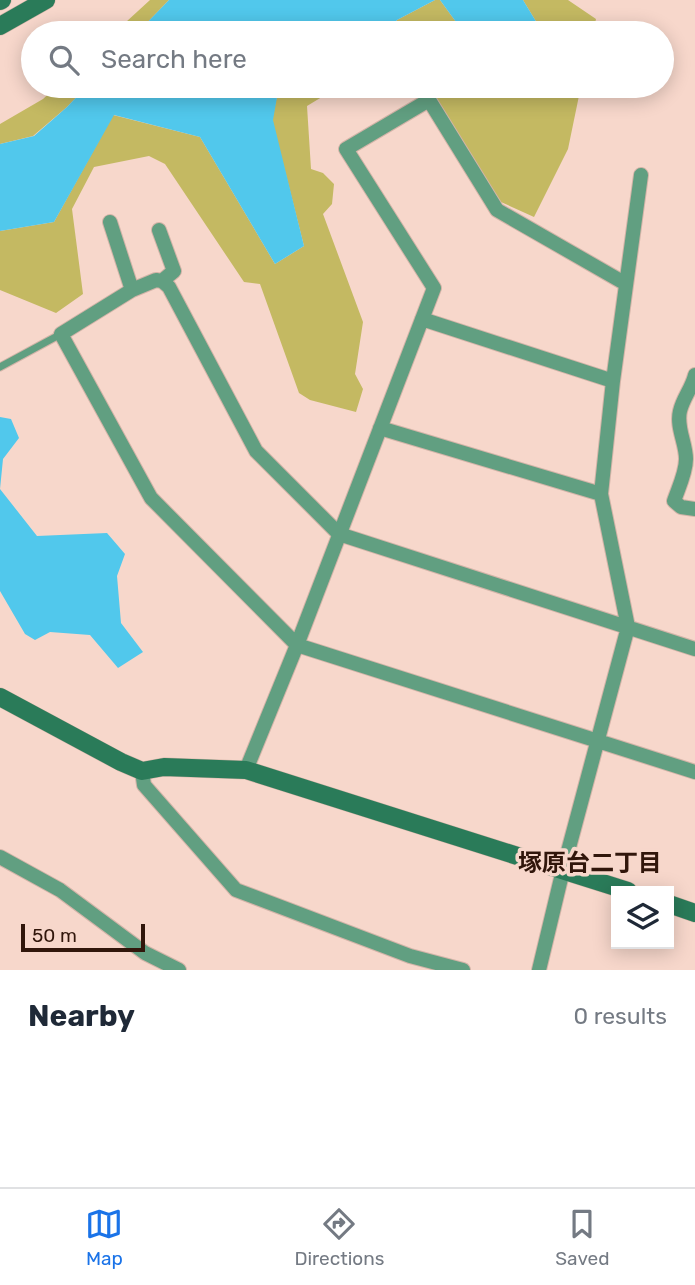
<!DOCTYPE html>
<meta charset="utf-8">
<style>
:root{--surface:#fff;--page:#f6f6f7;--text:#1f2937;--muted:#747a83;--line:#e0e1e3;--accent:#1a73e8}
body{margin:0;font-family:Rubik,"Noto Sans JP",sans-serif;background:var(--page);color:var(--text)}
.controls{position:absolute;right:21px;bottom:21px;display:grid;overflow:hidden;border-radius:0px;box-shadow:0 4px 18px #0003}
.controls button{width:63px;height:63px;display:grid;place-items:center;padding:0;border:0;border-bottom:2px solid var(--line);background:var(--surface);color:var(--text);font:35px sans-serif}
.scale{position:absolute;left:21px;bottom:18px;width:124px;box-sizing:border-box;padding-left:7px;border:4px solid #31160b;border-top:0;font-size:19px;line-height:24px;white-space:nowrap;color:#31160b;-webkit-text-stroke:5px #f7d7cb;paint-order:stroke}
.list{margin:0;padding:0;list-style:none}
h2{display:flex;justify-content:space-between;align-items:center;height:91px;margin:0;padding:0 28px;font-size:30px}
h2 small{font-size:23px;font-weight:400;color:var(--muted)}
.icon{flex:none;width:38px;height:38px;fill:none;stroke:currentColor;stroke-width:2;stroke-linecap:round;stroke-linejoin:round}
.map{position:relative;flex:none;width:695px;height:970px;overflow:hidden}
.search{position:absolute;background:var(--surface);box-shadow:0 4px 18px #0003;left:21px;right:21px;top:21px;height:77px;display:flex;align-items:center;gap:18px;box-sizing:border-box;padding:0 24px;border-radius:38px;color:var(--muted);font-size:26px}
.sheet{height:217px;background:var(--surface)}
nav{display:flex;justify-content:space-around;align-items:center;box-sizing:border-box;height:98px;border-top:2px solid var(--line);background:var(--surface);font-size:19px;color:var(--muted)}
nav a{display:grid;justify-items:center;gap:4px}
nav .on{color:var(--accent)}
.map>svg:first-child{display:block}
.green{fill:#c4b962}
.water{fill:#51c8ec}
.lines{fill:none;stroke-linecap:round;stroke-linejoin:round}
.lane-casing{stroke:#d3b4a8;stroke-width:9}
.street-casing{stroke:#d3b4a8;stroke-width:16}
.secondary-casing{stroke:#d3b4a8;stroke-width:19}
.lane{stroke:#619f81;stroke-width:7}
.street{stroke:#619f81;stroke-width:14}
.secondary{stroke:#2a7b59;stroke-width:18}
.labels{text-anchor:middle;stroke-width:7;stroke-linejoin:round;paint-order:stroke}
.neighbourhood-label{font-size:24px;font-weight:bold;fill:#31160b;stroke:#f7d7cb}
</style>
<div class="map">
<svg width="695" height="970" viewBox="0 0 695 970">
<rect width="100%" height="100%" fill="#f7d7cb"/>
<path class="green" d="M150,0H169L137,33H114Z
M435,0H440L464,33H387L397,20Z
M523,0H568L596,19L593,33H543Z
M57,86H87L67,107L33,136L0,144V124L43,99Z
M279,86H340L307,106L311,169L323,173L334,184L332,204L323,214L363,322L355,374L363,389L356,412L310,400L299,393L260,284L244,282L165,164L149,156L94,167L72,209L83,294L56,313L0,290V231L54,222L113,115L200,137L275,264L304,246L272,120Z
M423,86H581L568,149L534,217L501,202Z"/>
<path class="water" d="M169,0H435L397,20L387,33H137Z
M440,0H523L543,33H464Z
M87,86H279L273,120L304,246L275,264L200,137L114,115L54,222L0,231V144L34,136L67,107Z
M0,417L11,419L19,438L3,459L0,489L37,536L107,533L125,554L117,576L121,623L143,652L118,668L90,635L50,632L35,640L25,634L0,591Z"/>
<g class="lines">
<defs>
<path id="lane" d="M0,367L61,334"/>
<path id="street" d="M110,222L132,290
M159,230L174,271L162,281
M422,319L613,381
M695,375C692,388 683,398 680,411C676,427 686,443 686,459C686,473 678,489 674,501L681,507L695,509
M380,428L601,494
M695,649L339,534L256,451L169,287L162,281L156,280L132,290L61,334L151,498L297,645L695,772
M246,770L297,645L434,288L346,149L429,100L497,210L626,284
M142,771L144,785L236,890L410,956L463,970
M0,857L60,890L145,953L179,970
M539,970L563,870L628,627L601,494L613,381L641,175"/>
<path id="secondary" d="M0,1L2,0
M0,26L46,0
M0,697L121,762L142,771L164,767L246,770L628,891
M669,904L695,913"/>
</defs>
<use href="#lane" class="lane-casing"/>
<use href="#street" class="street-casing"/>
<use href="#secondary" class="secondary-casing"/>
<use href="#lane" class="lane"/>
<use href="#street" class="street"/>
<use href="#secondary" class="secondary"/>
</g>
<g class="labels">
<g class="neighbourhood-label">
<text x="590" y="871">塚原台二丁目</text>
</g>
</g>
</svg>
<div class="controls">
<button><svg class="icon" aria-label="layers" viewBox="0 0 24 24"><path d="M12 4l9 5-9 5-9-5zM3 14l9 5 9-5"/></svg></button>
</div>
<div class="scale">50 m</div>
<div class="search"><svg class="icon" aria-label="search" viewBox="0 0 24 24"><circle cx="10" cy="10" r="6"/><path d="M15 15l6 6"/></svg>Search here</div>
</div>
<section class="sheet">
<h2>Nearby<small>0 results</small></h2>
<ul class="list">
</ul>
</section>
<nav>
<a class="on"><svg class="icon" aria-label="map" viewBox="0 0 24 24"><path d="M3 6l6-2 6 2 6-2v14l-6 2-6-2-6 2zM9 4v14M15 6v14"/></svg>Map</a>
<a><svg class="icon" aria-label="directions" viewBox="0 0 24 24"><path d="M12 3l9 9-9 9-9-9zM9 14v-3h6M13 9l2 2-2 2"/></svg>Directions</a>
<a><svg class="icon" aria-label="saved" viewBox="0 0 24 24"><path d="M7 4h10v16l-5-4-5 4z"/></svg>Saved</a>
</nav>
